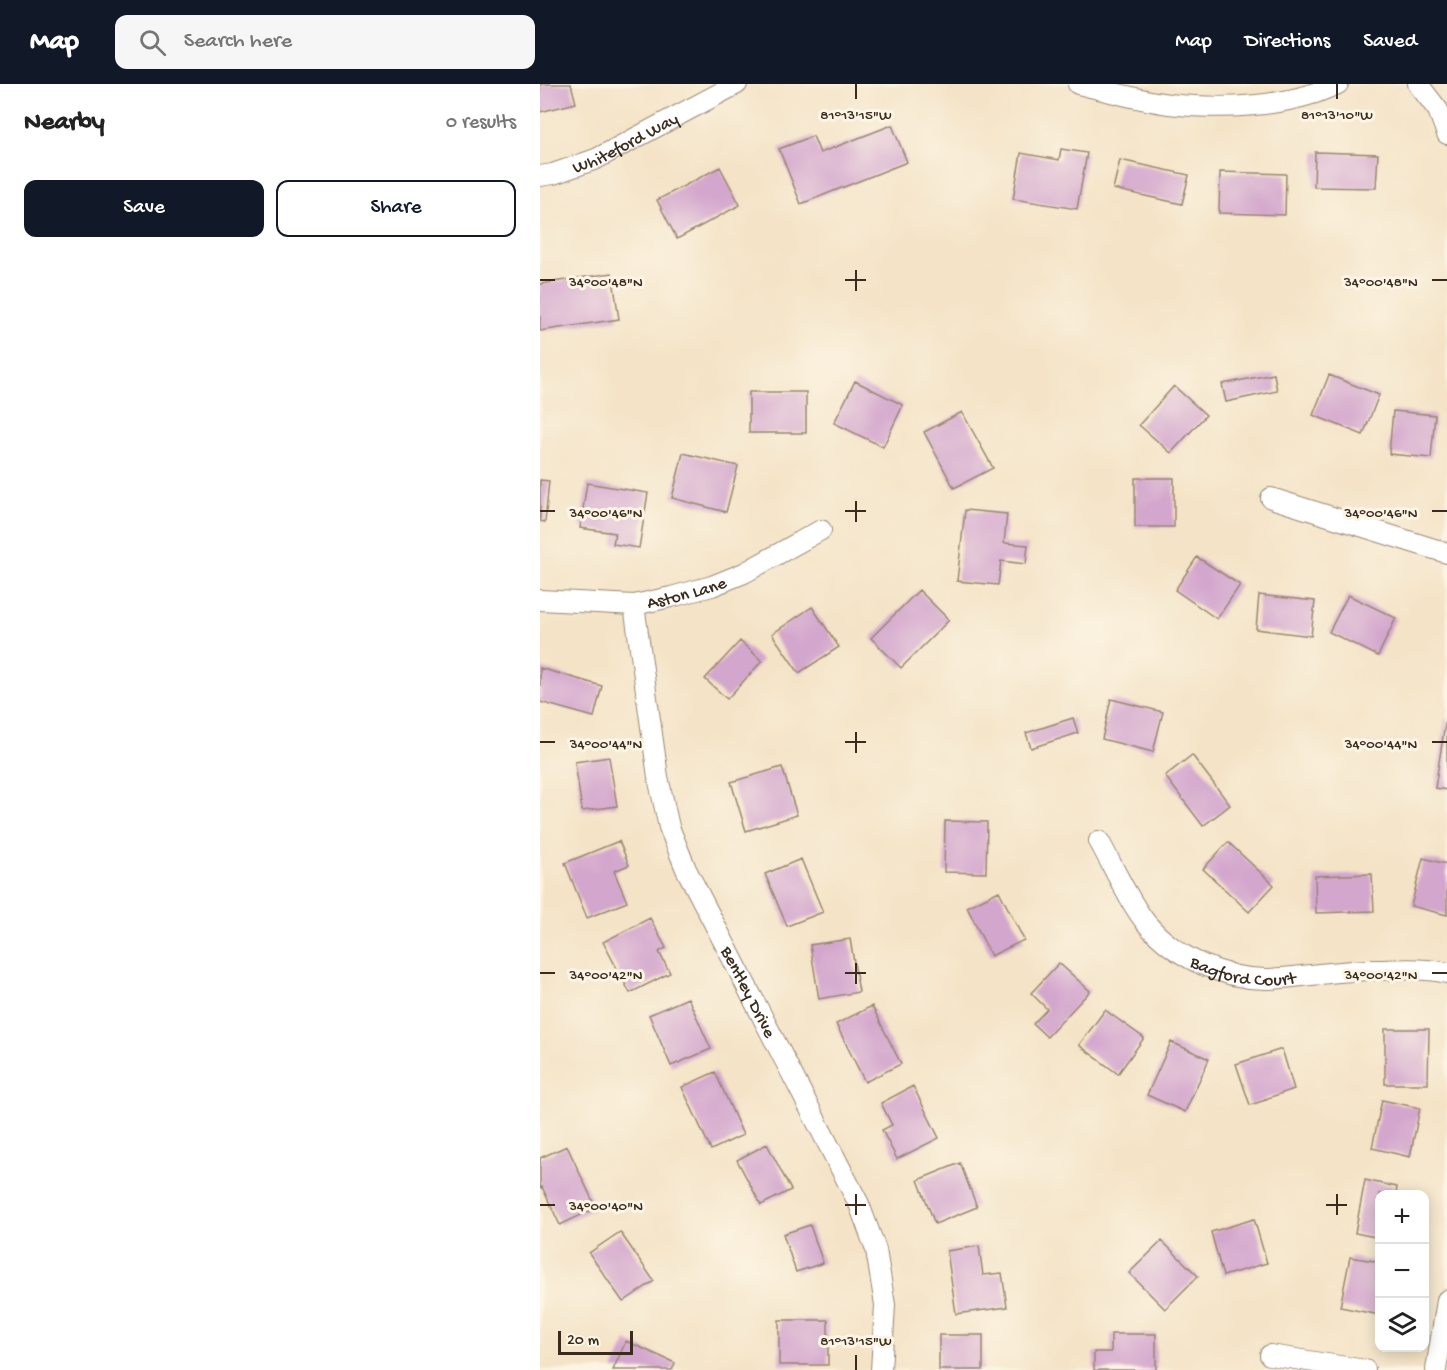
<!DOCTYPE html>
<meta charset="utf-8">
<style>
:root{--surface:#fff;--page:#f6f6f6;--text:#222;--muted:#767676;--line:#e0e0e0;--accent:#111827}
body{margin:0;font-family:"Gochi Hand",sans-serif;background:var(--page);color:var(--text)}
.controls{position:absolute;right:18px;bottom:18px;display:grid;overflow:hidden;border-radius:12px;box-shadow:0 3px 15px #0003}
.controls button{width:54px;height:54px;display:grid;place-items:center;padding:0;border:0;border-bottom:2px solid var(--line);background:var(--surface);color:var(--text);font:30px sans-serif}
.scale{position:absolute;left:18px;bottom:15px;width:75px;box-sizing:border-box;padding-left:6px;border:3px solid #3b2a1e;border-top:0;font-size:16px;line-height:21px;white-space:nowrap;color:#3b2a1e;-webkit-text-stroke:4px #fcf5e5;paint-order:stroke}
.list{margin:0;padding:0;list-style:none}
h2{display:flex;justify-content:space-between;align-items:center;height:78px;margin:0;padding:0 24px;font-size:26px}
h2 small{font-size:20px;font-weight:400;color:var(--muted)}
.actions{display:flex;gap:12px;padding:18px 24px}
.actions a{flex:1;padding:14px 0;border:2px solid var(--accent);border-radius:12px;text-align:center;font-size:21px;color:var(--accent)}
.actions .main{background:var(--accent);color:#fff}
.icon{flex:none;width:33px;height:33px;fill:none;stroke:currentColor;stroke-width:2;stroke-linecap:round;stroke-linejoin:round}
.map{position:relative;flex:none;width:907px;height:1286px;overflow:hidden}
header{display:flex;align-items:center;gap:36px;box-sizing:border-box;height:84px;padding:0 30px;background:var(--accent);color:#fff}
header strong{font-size:28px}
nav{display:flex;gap:33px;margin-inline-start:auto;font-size:21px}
.search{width:420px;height:54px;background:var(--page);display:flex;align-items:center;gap:15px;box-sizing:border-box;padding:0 21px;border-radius:12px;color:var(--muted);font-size:22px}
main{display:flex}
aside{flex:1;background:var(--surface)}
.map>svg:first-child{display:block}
.building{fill:#d3a6cd}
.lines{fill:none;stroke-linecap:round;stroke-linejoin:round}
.minor-casing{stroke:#988672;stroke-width:22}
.minor{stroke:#fff;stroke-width:20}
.ticks{fill:none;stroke:#3b2a1e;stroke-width:2}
.labels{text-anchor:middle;stroke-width:6;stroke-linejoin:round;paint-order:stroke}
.street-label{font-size:18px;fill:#3b2a1e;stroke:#fcf5e5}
.ticks-label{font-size:15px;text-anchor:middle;fill:#3b2a1e;stroke:#fcf5e5;stroke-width:6;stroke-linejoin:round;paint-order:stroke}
</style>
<header>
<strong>Map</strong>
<div class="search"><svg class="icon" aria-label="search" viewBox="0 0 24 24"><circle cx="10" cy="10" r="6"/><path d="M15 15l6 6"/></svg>Search here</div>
<nav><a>Map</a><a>Directions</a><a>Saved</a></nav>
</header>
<main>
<aside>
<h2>Nearby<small>0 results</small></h2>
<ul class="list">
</ul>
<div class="actions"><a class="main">Save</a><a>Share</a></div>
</aside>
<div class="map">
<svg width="907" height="1286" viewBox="0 0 907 1286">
<rect width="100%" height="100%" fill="#fcf5e5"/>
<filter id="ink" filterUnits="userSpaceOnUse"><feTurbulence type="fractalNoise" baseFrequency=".0167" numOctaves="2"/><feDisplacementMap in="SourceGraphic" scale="12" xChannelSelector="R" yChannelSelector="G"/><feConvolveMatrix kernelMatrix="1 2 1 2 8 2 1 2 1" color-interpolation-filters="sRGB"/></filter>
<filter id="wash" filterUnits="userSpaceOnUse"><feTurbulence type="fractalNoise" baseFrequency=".008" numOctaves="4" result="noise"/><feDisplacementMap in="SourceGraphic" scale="24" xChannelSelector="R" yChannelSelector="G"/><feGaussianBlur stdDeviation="1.35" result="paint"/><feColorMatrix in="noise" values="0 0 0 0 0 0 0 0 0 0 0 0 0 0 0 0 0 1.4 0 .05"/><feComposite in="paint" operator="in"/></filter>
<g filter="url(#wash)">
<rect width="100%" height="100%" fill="#f4e3c6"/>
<g id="blocks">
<path class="building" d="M0,0H31L36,19L0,28Z
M352,41L367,78L261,120L239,65L273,52L280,69Z
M521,65L547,69L537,125L473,115L481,69L519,76Z
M775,68L838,70L836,104L774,103Z
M580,76L649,91L642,120L573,105Z
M180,83L200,121L137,155L117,116Z
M680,88L746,90L745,131L679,129Z
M72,189L79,235L0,247V200Z
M734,290L737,307L686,318L682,300Z
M789,291L839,311L823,351L773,331Z
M315,297L363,321L343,363L294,339Z
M634,302L666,331L631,369L599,341Z
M209,308H266V349H209Z
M853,327L895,331L891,374L849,370Z
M422,328L453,384L414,404L384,348Z
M143,369L198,382L186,428L132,414Z
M595,394H634V443H595Z
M0,396L9,397L5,438L0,437Z
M47,399L108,409L99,464L73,460L75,449L40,444Z
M425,426L467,430L464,459L488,461L486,480L461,477L458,501L417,497Z
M657,473L700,501L677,535L635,506Z
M379,506L409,536L361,584L331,554Z
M719,511L775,517L771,552L716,545Z
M808,511L856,534L838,572L789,548Z
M272,523L299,563L259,589L232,550Z
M200,557L222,577L187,615L165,595Z
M0,584L62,602L54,633L0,618Z
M571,615L623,628L613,668L562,655Z
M533,634L538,649L491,664L486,649Z
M906,634H907V706L895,704Z
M652,671L690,721L663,742L625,692Z
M69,673L77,722L42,727L35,678Z
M242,683L257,731L206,747L191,698Z
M405,737L447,738L446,789L404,788Z
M79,757L89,781L74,787L87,818L47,834L25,779Z
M688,758L734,801L709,828L663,785Z
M883,774L907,780V831L871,822Z
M261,775L283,828L247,842L225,790Z
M832,790L834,827L776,829L775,792Z
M459,807L484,856L451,872L427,823Z
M110,834L126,864L119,868L130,889L90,909L63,858Z
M310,855L319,908L279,915L270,861Z
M519,879L550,907L507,953L493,940L507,925L491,909Z
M148,914L171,965L131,982L109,931Z
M332,922L361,980L325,998L296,940Z
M565,926L604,954L578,990L539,961Z
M845,945H889L888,1000H845Z
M631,958L669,975L645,1028L607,1011Z
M742,965L754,1005L725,1015L726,1016L710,1021L696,980Z
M175,988L203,1051L171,1066L142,1003Z
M373,1002L399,1054L357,1075L342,1046L352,1041L341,1019Z
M842,1016L880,1024L870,1073L832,1064Z
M227,1060L251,1106L221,1121L197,1076Z
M27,1062L56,1124L20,1141L2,1103L0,1104V1074Z
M420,1079L437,1123L395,1140L378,1096Z
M825,1096L857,1103L856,1110H840V1154L815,1149Z
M714,1135L727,1179L683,1192L671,1148Z
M270,1141L283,1179L256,1188L243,1150Z
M80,1148L114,1197L83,1218L49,1169Z
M622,1157L658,1192L625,1225L589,1189Z
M439,1162L443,1191L462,1189L467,1223L416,1230L407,1167Z
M810,1173L840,1178V1231L800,1223Z
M239,1236H288V1281H239Z
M571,1250H616V1286H554V1268H571Z
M399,1251H443V1286H399Z
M86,1257L135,1279L132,1286H73Z"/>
</g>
</g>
<g filter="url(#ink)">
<use href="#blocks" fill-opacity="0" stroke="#988672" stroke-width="1.5"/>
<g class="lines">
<defs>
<g id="minor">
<path d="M538,0C568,7 598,16 629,20C675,25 727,24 772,10C781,7 790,3 798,0"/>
<path d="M878,0L898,26L907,50"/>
<path id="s1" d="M0,92L13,90L56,75L197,0"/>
<path d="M731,414L907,469"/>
<path id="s2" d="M0,516L94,521L131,513L172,502L204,489L281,446"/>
<path id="s3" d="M94,521L118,693L129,743L146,785L319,1120L336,1166L345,1221L341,1286"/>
<path id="s4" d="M559,757C573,782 589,818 607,840C636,874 685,896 729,895C762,893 796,887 829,886C855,886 882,883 907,889"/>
<path d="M730,1271L825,1286"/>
<path d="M896,1286L907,1216"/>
</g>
</defs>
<use href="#minor" class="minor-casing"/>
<use href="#minor" class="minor"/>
</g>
</g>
<path class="ticks" d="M316,0V15M797,0V15M316,186V207M0,196H15M305,196H326M892,196H907M316,417V438M0,427H15M305,427H326M892,427H907M316,648V669M0,658H15M305,658H326M892,658H907M316,879V900M0,889H15M305,889H326M892,889H907M316,1110V1131M797,1110V1131M0,1121H15M305,1121H326M786,1121H807M316,1271V1286"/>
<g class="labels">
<g class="street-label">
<text dy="6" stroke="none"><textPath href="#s1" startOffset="92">Whiteford Way</textPath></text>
<text dy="6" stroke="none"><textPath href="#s2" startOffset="148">Aston Lane</textPath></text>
<text dy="6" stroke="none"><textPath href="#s4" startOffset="207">Bagford Court</textPath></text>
<text dy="6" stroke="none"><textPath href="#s3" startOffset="408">Bentley Drive</textPath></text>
</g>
</g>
<g class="ticks-label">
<text x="316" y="35">81°13'15"W</text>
<text x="797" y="35">81°13'10"W</text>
<text x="66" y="202">34°00'48"N</text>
<text x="841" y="202">34°00'48"N</text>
<text x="66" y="433">34°00'46"N</text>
<text x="841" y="433">34°00'46"N</text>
<text x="66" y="664">34°00'44"N</text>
<text x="841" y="664">34°00'44"N</text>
<text x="66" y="895">34°00'42"N</text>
<text x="841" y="895">34°00'42"N</text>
<text x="66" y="1126">34°00'40"N</text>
<text x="316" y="1261">81°13'15"W</text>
</g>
</svg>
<div class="controls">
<button>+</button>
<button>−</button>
<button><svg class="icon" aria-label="layers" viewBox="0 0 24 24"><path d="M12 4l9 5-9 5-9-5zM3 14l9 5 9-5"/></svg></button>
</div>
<div class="scale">20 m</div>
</div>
</main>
